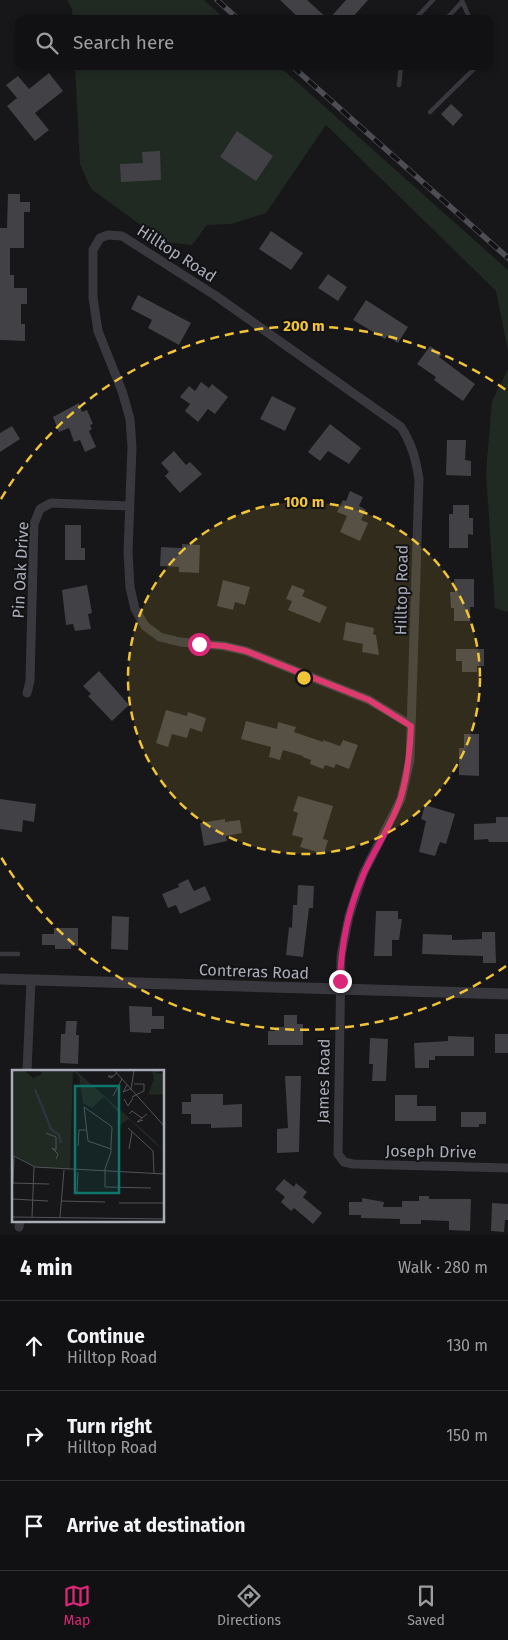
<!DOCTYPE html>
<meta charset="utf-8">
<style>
:root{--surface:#111113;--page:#1e1f21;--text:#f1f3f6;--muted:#9c9da0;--line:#303133;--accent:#db2777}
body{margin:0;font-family:"Fira Sans",sans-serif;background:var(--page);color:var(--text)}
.stop{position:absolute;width:15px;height:15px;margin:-11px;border:4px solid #db2777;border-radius:50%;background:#fff}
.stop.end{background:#db2777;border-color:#fff;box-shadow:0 1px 5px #0008}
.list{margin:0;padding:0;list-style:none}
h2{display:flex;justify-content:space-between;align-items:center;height:65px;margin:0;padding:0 20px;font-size:21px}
h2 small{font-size:16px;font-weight:400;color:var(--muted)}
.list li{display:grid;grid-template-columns:32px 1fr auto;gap:15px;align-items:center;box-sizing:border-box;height:90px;padding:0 20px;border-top:1px solid var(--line)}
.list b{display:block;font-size:19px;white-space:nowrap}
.list p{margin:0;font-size:16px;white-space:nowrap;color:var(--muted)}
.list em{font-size:16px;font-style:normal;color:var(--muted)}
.icon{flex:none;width:28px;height:28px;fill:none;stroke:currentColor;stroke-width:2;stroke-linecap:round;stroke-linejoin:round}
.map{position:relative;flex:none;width:508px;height:1235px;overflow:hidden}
.search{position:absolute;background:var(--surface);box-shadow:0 2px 8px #0003;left:15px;right:15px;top:15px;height:55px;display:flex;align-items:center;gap:12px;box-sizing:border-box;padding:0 18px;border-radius:10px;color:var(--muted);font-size:19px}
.sheet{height:335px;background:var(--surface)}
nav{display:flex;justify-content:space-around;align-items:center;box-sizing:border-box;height:70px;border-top:1px solid var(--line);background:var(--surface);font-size:14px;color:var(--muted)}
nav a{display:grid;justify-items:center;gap:2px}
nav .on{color:var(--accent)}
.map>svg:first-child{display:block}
.green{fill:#212923}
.building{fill:#414146}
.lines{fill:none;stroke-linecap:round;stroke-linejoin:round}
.service{stroke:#38383e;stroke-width:4.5}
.minor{stroke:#38383e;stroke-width:9}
.tertiary{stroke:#38383e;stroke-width:11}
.rail-casing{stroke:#4d4e55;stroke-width:5.5}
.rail{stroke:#121214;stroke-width:4;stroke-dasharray:11;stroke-linecap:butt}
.route{stroke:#db2777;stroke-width:6}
.ring{fill:none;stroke:#f1c437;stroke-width:2.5;stroke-dasharray:9 6}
.labels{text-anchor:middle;stroke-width:4;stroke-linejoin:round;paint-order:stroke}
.street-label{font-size:16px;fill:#a9acb9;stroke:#121214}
.inset-river{fill:none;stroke:#2d343d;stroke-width:2.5}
.inset-road{fill:none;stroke:#515359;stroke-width:1}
.view{fill:#0f766e;fill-opacity:0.15;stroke:#0f766e;stroke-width:2.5}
.inset-edge{fill:none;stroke:#a9acb9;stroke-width:2.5}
.centre{fill:#f1c437;stroke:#121214;stroke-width:2.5}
.ring-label{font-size:15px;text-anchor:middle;font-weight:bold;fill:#f1c437;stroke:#121214;stroke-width:4;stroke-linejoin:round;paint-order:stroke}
</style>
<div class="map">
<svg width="508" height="1235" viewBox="0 0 508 1235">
<rect width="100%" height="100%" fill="#171719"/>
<path class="green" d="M67,0H204L225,19H73L72,9Z
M75,66H279L508,270V351L496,291L326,125L266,213L231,224L207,225L192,245L164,242L91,189L80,164Z
M508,369V611L507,612L495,608L486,472L492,401Z"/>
<path class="building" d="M280,0H307L328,19H300Z
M346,0H368L351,19H329Z
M49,73L63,91L35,113L49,130L35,141L7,106L17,98L6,85L18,76L29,89Z
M451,104L463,115L453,126L441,114Z
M237,131L273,156L256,181L220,157Z
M160,151L161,180L121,182L120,164L143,163L142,152Z
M8,194H20V202H30V212H24V248H10V275H14V288H27V304H21V324H25V341L0,340V228H7Z
M271,231L303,253L291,270L259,249Z
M328,274L347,287L338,301L318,288Z
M138,295L191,323L179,345L148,328L152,320L131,309Z
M366,300L408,327L398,343L387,336L385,339L353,320Z
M430,346L442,354L439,357L475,384L463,401L434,380L436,377L417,364Z
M201,382L209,388L212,384L228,397L215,414L208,409L198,422L185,411L190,404L180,397L189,386L195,391Z
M272,396L296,408L285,431L260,419Z
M79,403L82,412L87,410L93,424L90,425L92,429L89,431L96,447L85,452L80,440L74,442L69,428L59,432L53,417Z
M330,424L361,448L349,464L328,451L320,461L308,452Z
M12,426L20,439L0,452V433Z
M447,440H466L465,460L471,461V476L446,475Z
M174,451L186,465L190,462L202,474L180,493L165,476L169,472L161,463Z
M350,491L363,497L359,506L366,510L361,520L368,523L360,541L340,532L347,516L337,512L343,500L346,501Z
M453,505H469V518H473V535L468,534V548H449V514H453Z
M65,525H81V548H85V560H65Z
M182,544L200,545L199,573L179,572V567L160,566L161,547L182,548Z
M454,579H474V607H470V621H454V608H451L450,592H455Z
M223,580L250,587L245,605L235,602L233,610L217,606Z
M87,585L92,613L88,614L91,629L75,631L73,624L66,625L62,590Z
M292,585L305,590L302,596L327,607L320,623L288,610L292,601L286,599Z
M346,622L374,628L373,634L376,635L379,655L362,652L363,644L343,640Z
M456,649H484V666H477V672H462V661H456Z
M99,671L129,705L112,721L88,696L91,694L83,686Z
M166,710L187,716L188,712L206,718L202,732L190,728L187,738L172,734L168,747L156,743Z
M246,721L277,729L278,722L296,727L294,732L323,742V740L340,746L343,740L358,745L349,769L336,764L334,768L325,765L323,769L310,764L311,760L303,757V756L283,750L280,760L269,757L271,747L241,739Z
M464,734H479V776L459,775V748H464Z
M298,796L333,806L323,839L328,840L324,854L300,847L303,838L292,835L298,813L293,811Z
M0,799L36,804L34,822L23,820L22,832L0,829Z
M425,805L455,814L446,844L440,842L435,856L419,852L426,821L421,819Z
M496,817H508V842H489L488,839L474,840V824L496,823Z
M225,819V822L240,820L242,833L226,836L227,841L204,846L200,823Z
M188,879L194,891L205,886L211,900L180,914L176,905L168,908L162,894L179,887L178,884Z
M298,885L314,886L313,908H309L303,957L286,955L289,927L292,928L293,905H297Z
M376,911H398V919H402L399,940H392V956H374Z
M112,916L129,917L128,950L111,949Z
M54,928H78V946H71V949H55V945H42V934H54Z
M482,932H495L496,963H483V956L422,954L423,934L452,935V940L482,939Z
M129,1006L152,1007V1016H164V1029H151V1033L130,1032Z
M284,1015H297V1024H303V1045H268V1031H275L276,1027H284Z
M66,1021H77L76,1035H79L78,1064L60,1063L61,1034H65Z
M495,1034H508V1053H495Z
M448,1036L474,1037V1056H435V1060H429V1068H415L414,1043L448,1041Z
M370,1038L388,1039L386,1081H372L373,1064H369Z
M285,1076H301L299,1152L277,1153V1129L288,1128Z
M191,1094H223V1105L242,1104V1127L211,1128V1124H191V1114H182V1102H191Z
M395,1095H417V1106H436V1121H395Z
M461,1112H486V1124H479V1127H461Z
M284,1179L294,1187L296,1183L307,1192L303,1197L322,1213L313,1224L294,1208L291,1211L281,1202L285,1197L275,1189Z
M419,1196H429V1199H471L470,1231L449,1230V1221L421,1220V1224H400V1219L361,1218V1215H349V1202H362V1198L384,1202L383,1207H402V1201H419Z
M492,1203L508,1204V1220H505L504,1232L491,1231Z"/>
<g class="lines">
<path class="service" d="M462,1L470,19
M415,19L433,0
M446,19L462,2
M399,85L401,66
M430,112L477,66
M0,954H18"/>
<path class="minor" d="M27,693L30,681L34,524L40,509L51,503L129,506
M411,725L369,700L246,651L224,646L180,642L160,637L145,626L135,609L130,587L128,552L132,447L130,419L122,391L98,331L93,298V250L100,238L108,235L122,236L216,296L401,427C412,444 416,460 419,479L410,760L401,799L363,874L349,916L341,956L338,1154L344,1162L353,1164L508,1168
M27,1071L31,981
M19,1227L20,1221"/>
<path class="tertiary" d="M0,979L508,994"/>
<defs>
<path id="rail" d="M217,0L238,19
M292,66L508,258"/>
</defs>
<use href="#rail" class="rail-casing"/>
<use href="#rail" class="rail"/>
</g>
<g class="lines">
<path class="route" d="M199,644L224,646L246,651L369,700L411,726C410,750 408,773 401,797C393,823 375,848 364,873C349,907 341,944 340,981"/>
</g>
<circle cx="304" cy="678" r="176" fill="#f1c437" fill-opacity=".12"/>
<g class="ring">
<circle cx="304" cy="678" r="176"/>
<path d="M506 966A352 352 0 0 1 1 857M1 499A352 352 0 0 1 506 390"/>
</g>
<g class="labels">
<g class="street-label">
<text transform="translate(177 253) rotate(33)" y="6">Hilltop Road</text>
<text transform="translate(20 570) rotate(-87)" y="6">Pin Oak Drive</text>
<text transform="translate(401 590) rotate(-89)" y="6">Hilltop Road</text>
<text transform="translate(254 971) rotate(2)" y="6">Contreras Road</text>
<text transform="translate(323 1081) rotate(-89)" y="6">James Road</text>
<text transform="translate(431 1151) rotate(1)" y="6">Joseph Drive</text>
</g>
</g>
<g transform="translate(12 1070)">
<rect width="152" height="152" fill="#171719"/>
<path d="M0,0H12L21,8L30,4L28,0H63L142,70L152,82L117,49L109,54L106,69V42L92,27L80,38L71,33L67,6L61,1L58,100L24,97L0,84ZM140,0H152L142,3L152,4V24L136,25L142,9Z" fill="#212923"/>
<path class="inset-river" d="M23,19L39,59L47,65L49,73"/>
<path class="inset-road" d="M102,0L153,57M101,6H96L99,8L105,3M115,15L111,22L118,19M119,20L122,0M101,26L110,9M120,27L132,21V14H122M112,29L116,36L121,28M117,44L120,41L130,48M131,50L125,52L135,44M116,58L141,81L142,103M34,63L44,67V80M66,76L67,60H74M99,79L76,71L72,37L99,56L100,58L99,75V82L93,99V117L139,118M117,79L120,62M44,80L40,78L46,84L44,89M0,85L23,97L153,104M0,113L37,114M1,113L2,87M65,123L66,102M0,129L36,131M49,131L93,132M107,133H153M0,147L153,149M20,147L22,97M48,147L52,100"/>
<path class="view" d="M63,16H107V123H63Z"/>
<rect width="152" height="152" class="inset-edge"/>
</g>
<circle cx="304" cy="678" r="8" class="centre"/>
<g class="ring-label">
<text x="304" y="331">200 m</text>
<text x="304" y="507">100 m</text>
</g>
</svg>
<div class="stop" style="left:199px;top:644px"></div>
<div class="stop end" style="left:340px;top:981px"></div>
<div class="search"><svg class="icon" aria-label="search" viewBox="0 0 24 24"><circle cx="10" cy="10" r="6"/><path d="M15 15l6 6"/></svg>Search here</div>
</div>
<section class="sheet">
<h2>4 min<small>Walk · 280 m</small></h2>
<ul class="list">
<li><svg class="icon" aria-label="ahead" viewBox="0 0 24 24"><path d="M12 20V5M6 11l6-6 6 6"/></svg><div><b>Continue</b><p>Hilltop Road</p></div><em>130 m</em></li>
<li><svg class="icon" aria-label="right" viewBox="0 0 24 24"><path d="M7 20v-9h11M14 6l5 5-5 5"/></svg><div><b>Turn right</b><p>Hilltop Road</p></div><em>150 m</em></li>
<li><svg class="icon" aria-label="arrive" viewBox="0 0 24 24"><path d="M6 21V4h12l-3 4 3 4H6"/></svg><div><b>Arrive at destination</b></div></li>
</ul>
</section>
<nav>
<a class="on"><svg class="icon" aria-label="map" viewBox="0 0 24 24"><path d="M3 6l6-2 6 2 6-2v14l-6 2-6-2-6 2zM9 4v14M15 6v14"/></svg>Map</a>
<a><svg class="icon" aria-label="directions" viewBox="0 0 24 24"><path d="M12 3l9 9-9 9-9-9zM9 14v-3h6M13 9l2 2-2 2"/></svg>Directions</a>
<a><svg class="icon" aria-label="saved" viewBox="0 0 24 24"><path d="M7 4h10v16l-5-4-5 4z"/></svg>Saved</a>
</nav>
